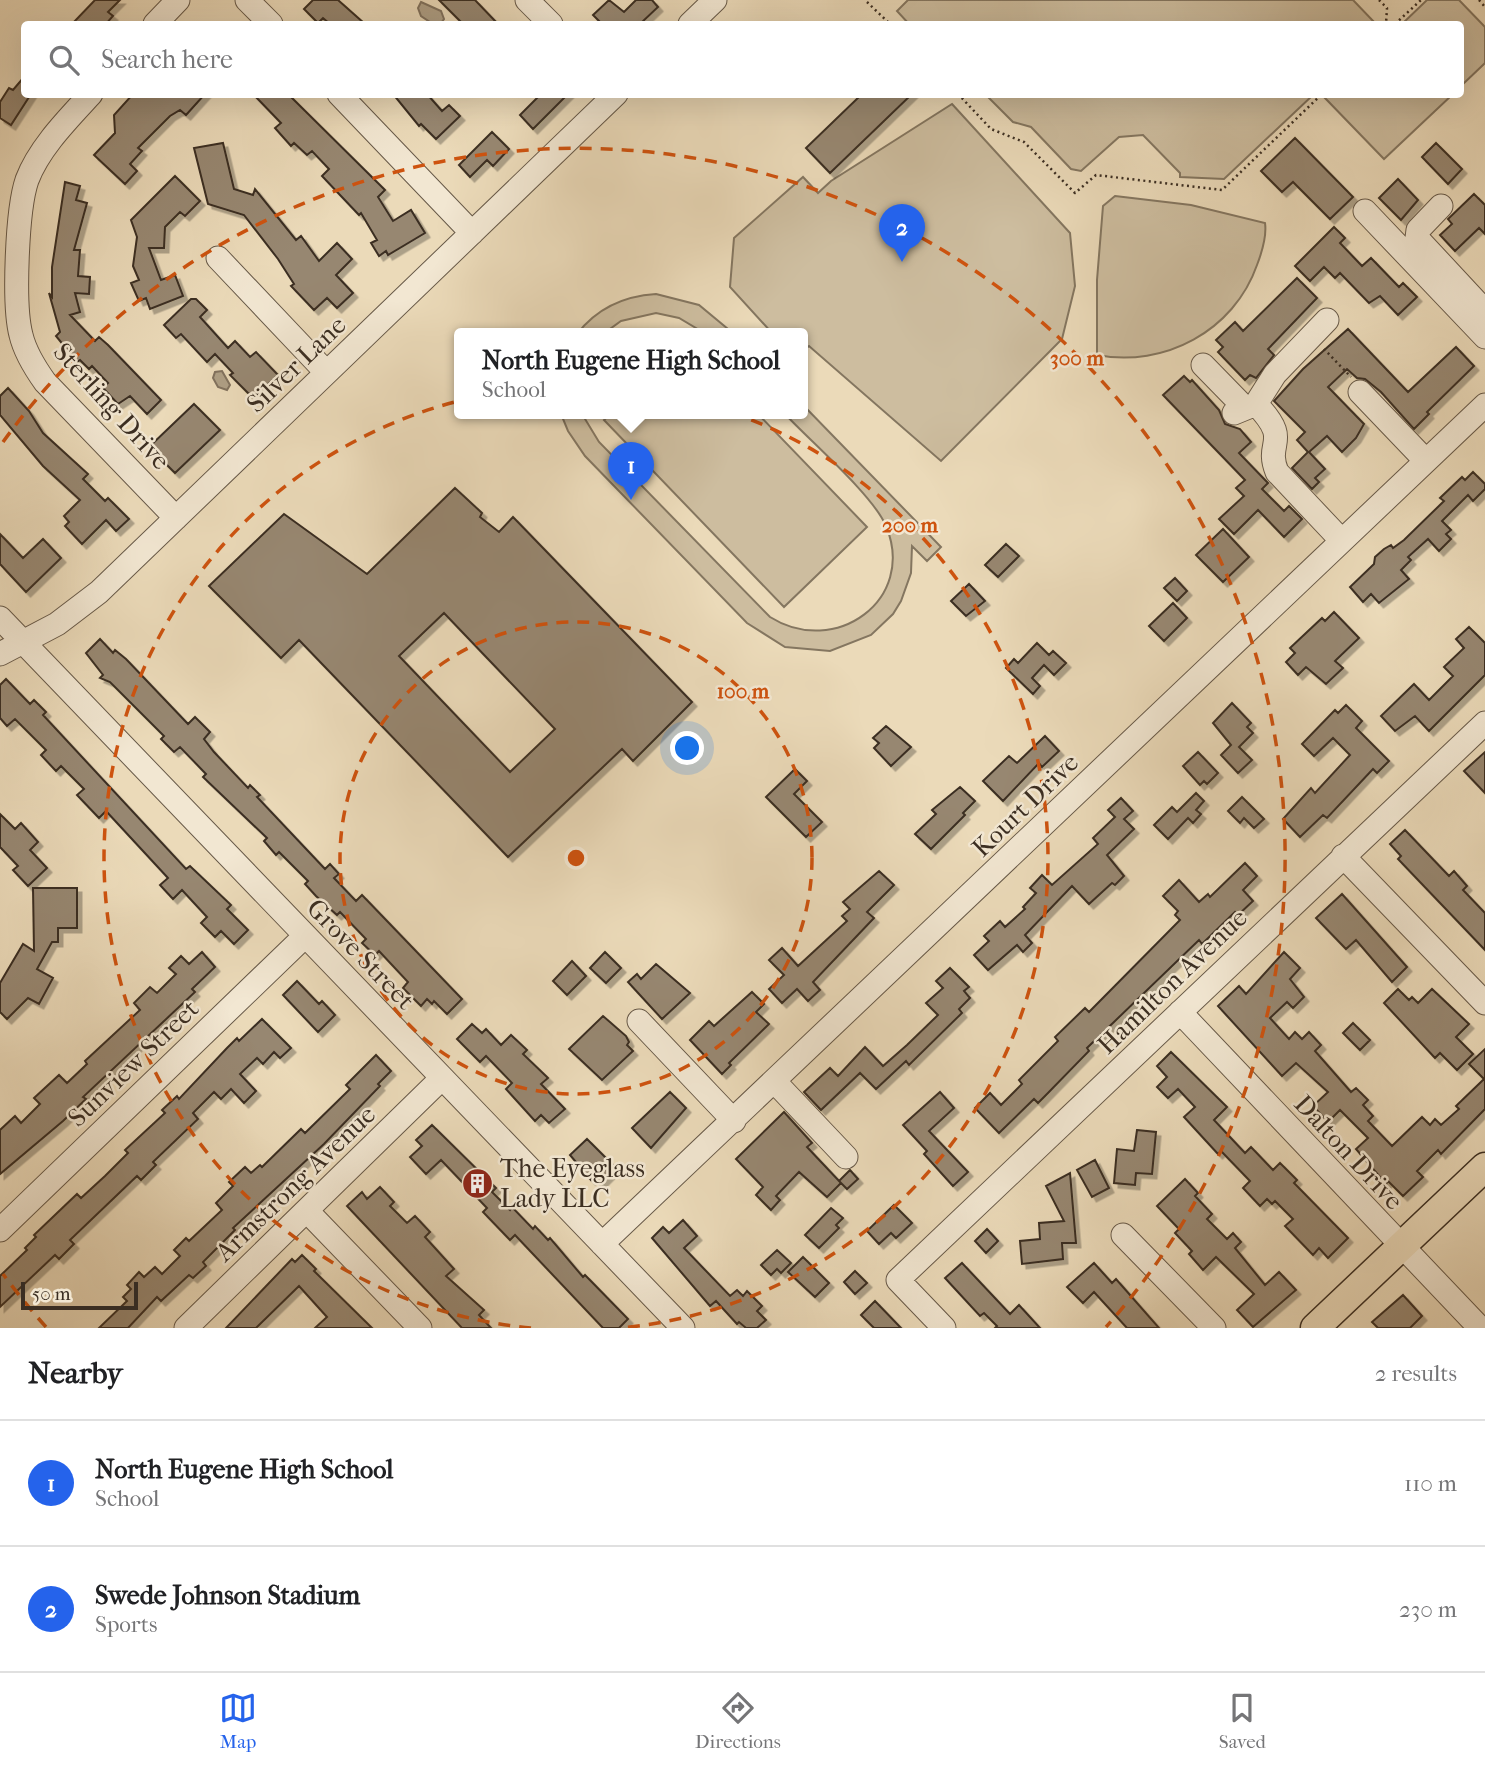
<!DOCTYPE html>
<style>
:root{--surface:#fff;--page:#f6f6f6;--text:#202124;--muted:#757577;--line:#e0e0e0;--accent:#2563eb}
body{margin:0;font-family:"IM FELL French Canon",serif;background:var(--page);color:var(--text)}
.scale{position:absolute;left:21px;bottom:18px;width:117px;box-sizing:border-box;padding-left:7px;border:4px solid #3b2e22;border-top:0;font-size:19px;line-height:24px;white-space:nowrap;color:#3b2e22;-webkit-text-stroke:5px #f2e7d2;paint-order:stroke}
.you{position:absolute;left:688px;top:749px;width:24px;height:24px;margin:-18px;border:5px solid #fff;border-radius:50%;background:#1a73e8;box-shadow:0 0 0 10px #1a73e833}
.badge{display:grid;place-items:center;width:46px;height:46px;border-radius:50%;background:var(--accent);color:#fff;font-size:23px;font-weight:700}
.pin{position:absolute;translate:-50% -58px;filter:drop-shadow(0 2px 4px #0008)}
.pin::after{content:'';position:absolute;top:37px;width:24px;height:21px;background:inherit;clip-path:polygon(0 0,100% 0,50% 100%)}
.popup{position:absolute;left:454px;top:328px;width:354px;height:91px;box-sizing:border-box;display:grid;place-content:center;border-radius:7px;background:var(--surface);filter:drop-shadow(0 2px 5px #0005);font-size:23px;white-space:nowrap;color:var(--muted)}
.popup b{font-size:26px;color:var(--text)}
.popup::after{content:'';position:absolute;left:50%;top:100%;margin-left:-14px;border:14px solid transparent;border-top-color:var(--surface)}
.list{margin:0;padding:0;list-style:none}
h2{display:flex;justify-content:space-between;align-items:center;height:91px;margin:0;padding:0 28px;font-size:30px}
h2 small{font-size:23px;font-weight:400;color:var(--muted)}
.list li{display:grid;grid-template-columns:46px 1fr auto;gap:21px;align-items:center;box-sizing:border-box;height:126px;padding:0 28px;border-top:2px solid var(--line)}
.list b{display:block;font-size:26px;white-space:nowrap}
.list p{margin:0;font-size:23px;white-space:nowrap;color:var(--muted)}
.list em{font-size:23px;font-style:normal;color:var(--muted)}
.icon{flex:none;width:38px;height:38px;fill:none;stroke:currentColor;stroke-width:2;stroke-linecap:round;stroke-linejoin:round}
.map{position:relative;flex:none;width:1485px;height:1328px;overflow:hidden}
.search{position:absolute;background:var(--surface);box-shadow:0 7px 28px #0002;left:21px;right:21px;top:21px;height:77px;display:flex;align-items:center;gap:18px;box-sizing:border-box;padding:0 24px;border-radius:7px;color:var(--muted);font-size:26px}
.sheet{height:343px;background:var(--surface)}
nav{display:flex;justify-content:space-around;align-items:center;box-sizing:border-box;height:98px;border-top:2px solid var(--line);background:var(--surface);font-size:19px;color:var(--muted)}
nav a{display:grid;justify-items:center;gap:4px}
nav .on{color:var(--accent)}
.map>svg:first-child{display:block}
.green{fill:#cdbd9f;stroke:#847660;stroke-width:2}
.water{fill:#afa086;stroke:#81725e;stroke-width:2}
.building{fill:#978771;stroke:#3b2e22;stroke-width:2;fill-rule:evenodd;filter:url(#shadow)}
.lines{fill:none;stroke-linecap:round;stroke-linejoin:round}
.minor-casing{stroke:#675948;stroke-width:25}
.major-casing{stroke:#3b2e22;stroke-width:31}
.path{stroke:#3b2e22;stroke-width:2.5;stroke-dasharray:2 3.5;stroke-linecap:butt}
.minor{stroke:#f2e7d2;stroke-width:23}
.major{stroke:#ebdab9;stroke-width:28}
.ring{fill:none;stroke:#ce530f;stroke-width:3.5;stroke-dasharray:12 9}
.labels{text-anchor:middle;stroke-width:5;stroke-linejoin:round;paint-order:stroke}
.street-label{font-size:26px;fill:#3b2e22;stroke:#f2e7d2}
.poi-label{font-size:26px;fill:#3b2e22;stroke:#f2e7d2;text-anchor:start}
.centre{fill:#ce530f;stroke:#f2e7d2;stroke-width:3.5}
.ring-label{font-size:21px;text-anchor:middle;font-weight:bold;fill:#ce530f;stroke:#f2e7d2;stroke-width:5;stroke-linejoin:round;paint-order:stroke}
</style>
<div class="map">
<svg width="1485" height="1328" viewBox="0 0 1485 1328">
<defs>
<filter id="shadow"><feDropShadow dx="4.5" dy="4.5" stdDeviation="0" flood-color="#0004"/></filter>
</defs>
<rect width="100%" height="100%" fill="#ebdab9"/>
<filter id="stains"><feTurbulence type="fractalNoise" baseFrequency=".00286" numOctaves="4"/><feColorMatrix values="0 0 0 0 .2 0 0 0 0 .09 0 0 0 0 .02 0 0 0 .5 -.17"/></filter>
<radialGradient id="worn" r=".72"><stop offset=".6" stop-color="#630" stop-opacity="0"/><stop offset="1" stop-color="#630" stop-opacity=".3"/></radialGradient>
<path class="green" d="M908,0H1353L1376,24H909L897,11Z
M1427,0H1459L1485,27V63L1461,86L1460,24H1402Z
M986,95H1313L1224,179L1180,177V173L1143,135L1119,137L1081,171L1071,169L1031,127L1013,122Z
M1329,95V94L1452,95L1384,159L1325,98Z
M952,104L1070,233L1075,286L1062,339L941,461L809,346L803,351L802,334H773L730,287L734,238L803,177L818,193L831,181Z
M1115,196L1191,205L1265,223C1267,237 1262,252 1257,265C1234,331 1164,368 1097,355V280L1103,206Z
M656,294L699,305L734,334H706L679,318L656,313L621,321L603,334H577C597,308 624,296 656,294Z
M803,405L941,547L927,561L912,546L911,573L901,601L893,614L871,635L830,651L785,647L747,623L585,456L568,431L561,414H582L599,442L770,617C835,658 917,600 886,526C873,495 810,441 785,414H802Z
M611,414H758L867,527L784,607L604,420Z"/>
<path class="water" d="M421,2L441,11L444,19L441,23L433,24L421,16L418,8Z
M222,371L230,385L227,390L218,387L213,378L215,372Z"/>
<path class="building" d="M95,0H120L108,12L113,16L106,24H72Z
M313,0H338L365,24H330L323,18L318,23L304,9Z
M439,0H475L498,24H463Z
M609,0L624,12L636,0H652L658,7L640,24H602L593,15Z
M24,77V94H31L11,125L0,118V102L9,88L13,90Z
M133,94H205L186,115L180,110L170,116L138,148L142,151L130,164L137,171L125,184L94,155L115,133L114,115Z
M253,94H288L385,190L378,197L393,221L411,210L425,233L388,255L386,251L379,256L371,243L377,240L361,213L359,215L322,176L329,169L312,151L307,155L294,143L291,146L275,128L281,123Z
M393,94H427L442,111L449,105L460,116L436,139L421,124L419,126Z
M541,94H568L533,129L520,115Z
M862,94H912L830,173L806,148Z
M492,132L509,149L493,166L487,160L470,177L459,165Z
M1295,138L1353,197L1330,219L1293,182L1282,192L1261,171Z
M223,143L234,189L253,195L255,189L296,240L301,236L319,261L337,243L352,259L336,275L353,293L337,308L327,298L314,310L291,286L294,284L278,259L244,215L208,204L194,148Z
M1436,143L1462,169L1448,184L1422,157Z
M175,176L200,201L185,216L180,212L165,227L164,248H149L161,280L175,275L183,296L150,309L146,298L139,301L131,283L139,280L133,266L137,237L131,220Z
M1398,179L1418,200L1401,220L1379,198Z
M65,182L80,186L76,200L87,203L74,250H80L78,276L90,277L89,294L75,293L80,312L70,315L95,341L99,337L108,345L161,400L147,414L130,396L118,404L103,388L108,383L92,366L89,369L80,360L77,362L56,336L60,332L49,293L52,297V267Z
M1474,194L1485,205V234L1479,228L1455,251L1440,235L1452,224L1448,219Z
M1334,227L1345,238L1340,243L1362,266L1371,258L1399,287L1403,283L1417,297L1398,315L1380,296L1369,303L1340,273L1335,278L1324,267L1310,281L1295,266Z
M1297,278L1317,298L1268,349L1274,355L1256,378L1250,375L1245,380L1218,352L1223,347L1216,340L1235,322L1243,331Z
M191,299H196L207,310L200,317L228,348L235,341L250,357L256,352L278,375L255,396L252,397L230,375L233,373L215,354L207,362L181,334L176,338L164,325Z
M1348,329L1408,392L1456,347L1474,366L1427,412L1429,414L1414,429L1381,392L1365,379L1357,378L1347,369L1328,387L1364,424L1356,438L1342,452L1327,436L1309,452L1325,469L1315,478L1319,482L1312,489L1292,468L1308,452L1297,440L1305,432L1274,401L1303,369Z
M1184,376L1190,382L1192,380L1219,410L1225,424L1240,429L1251,442L1239,453L1268,483L1262,489L1284,511L1289,506L1302,519L1284,537L1258,510L1234,534L1219,519L1244,496L1236,488L1245,480L1163,395Z
M8,388L29,411L43,433L88,474L83,479L105,501L108,498L129,519L116,531L106,520L82,544L65,526L69,522L64,516L80,500L43,466L0,415V396Z
M194,404L220,430L175,473L149,447Z
M1473,472L1485,484V489L1473,501L1468,495L1442,521L1451,530L1446,534L1451,539L1439,551L1428,539L1408,557L1411,560L1401,570L1409,579L1379,603L1371,594L1363,602L1350,587L1374,564L1375,557L1384,549L1391,545L1393,548L1404,540L1444,501L1440,498L1462,477L1465,480Z
M455,488L482,513L480,517L499,532L513,517L692,702L633,761L622,749L508,857L299,640L281,658L209,586L284,514L367,574ZM444,613L555,729L510,772L399,656Z
M1223,529L1249,557L1223,582L1196,555Z
M0,534L23,558L43,539L61,558L26,592L0,564Z
M1006,544L1019,556L998,577L985,565Z
M1175,578L1187,591L1177,601L1164,588Z
M969,584L985,601L966,616L951,601Z
M1173,603L1187,618L1164,641L1149,626Z
M1334,612L1359,638L1335,661L1343,668L1326,684L1306,667L1298,675L1286,662L1295,653L1290,648L1322,618L1325,621Z
M1469,627L1485,643V675L1429,731L1415,716L1395,731L1381,716L1414,684L1429,700L1453,676L1444,667L1464,648L1456,639Z
M100,639L113,653L115,650L126,659L188,724L195,717L210,732L204,739L214,752L248,788L250,785L260,795L257,797L325,869L330,864L339,874L334,878L356,901L362,895L462,999L447,1014L434,1001L432,1004L427,999L421,1006L403,988L408,982L379,951L375,955L362,943L366,939L340,912L337,915L316,896L305,884L308,881L279,852L276,855L264,841L267,838L203,777L206,774L180,747L174,752L161,739L164,736L110,682L100,678L103,675L86,653Z
M1037,643L1049,655L1053,651L1066,663L1054,675L1044,665L1032,678L1040,686L1033,694L1006,668L1014,659L1018,663Z
M6,679L30,704L34,700L46,712L43,715L186,869L190,866L231,905L227,909L248,930L234,944L221,931L215,937L201,923L207,917L182,890L173,899L160,885L168,878L106,811L99,818L77,795L84,789L61,766L56,771L41,755L46,750L15,719L7,726L0,718V685Z
M1232,703L1251,723L1247,727L1253,733L1239,747L1252,760L1238,773L1221,755L1231,745L1213,723Z
M1346,705L1362,721L1356,728L1389,761L1377,773L1373,769L1327,818L1323,815L1300,837L1283,819L1311,788L1315,793L1350,755L1333,738L1314,756L1302,744L1335,710L1338,713Z
M886,726L911,747L891,766L874,748L879,743L873,738Z
M1045,736L1059,751L1042,767L1039,763L1003,801L983,781L1009,756L1017,763Z
M1198,752L1218,773L1207,784L1204,781L1200,785L1183,766Z
M1485,752V793L1464,771Z
M795,769L807,781L794,794L822,822L806,837L766,797Z
M960,787L975,801L963,813L965,815L931,849L915,834L936,814L932,810Z
M1196,793L1204,801L1196,810L1201,814L1193,823L1188,818L1168,839L1154,825L1172,807L1177,812Z
M1242,797L1264,819L1254,828L1244,818L1240,823L1228,811Z
M1121,798L1133,811L1124,819L1134,829L1107,855L1124,876L1115,885L1112,883L1089,904L1072,886L1025,935L1032,943L1023,952L1017,945L988,970L974,955L989,941L984,936L1000,921L1005,927L1025,909L1023,907L1036,893L1030,888L1042,875L1052,885L1098,844L1093,838L1115,817L1108,810Z
M0,814L15,829L21,823L38,842L30,850L47,868L28,886L13,870L18,866L0,847Z
M1405,830L1449,876L1454,871L1467,886L1463,890L1485,913V950L1398,859L1401,856L1390,844Z
M1245,863L1257,876L1243,890L1253,901L1238,915L1235,912L1202,944L1199,940L1087,1048L1089,1051L1046,1095L1038,1103L1034,1099L999,1133L975,1108L990,1093L1001,1105L1022,1084L1019,1080L1058,1041L1055,1037L1085,1008L1089,1012L1180,920L1175,915L1178,911L1163,896L1179,880L1199,902L1208,894L1210,897Z
M879,871L894,885L867,912L874,918L813,982L820,990L808,1001L797,989L782,1003L769,989L784,975L769,960L782,948L798,966L847,921L842,916L850,909L843,902Z
M33,888H77V928H58V942H52L37,969L53,978L39,1004L28,998L7,1019L0,1012V983L23,944L34,951Z
M1342,894L1407,967L1392,982L1356,940L1346,949L1316,918Z
M202,952L215,967L192,989L195,992L83,1097L86,1099L63,1121L0,1174V1130L15,1116L21,1123L40,1104L34,1098L59,1075L67,1083L87,1064L85,1061L140,1010L134,1003L150,987L157,993L176,974L169,968L181,956L189,964Z
M605,952L621,968L606,983L590,968Z
M1284,952L1300,968L1290,979L1304,997L1293,1008L1287,1002L1270,1018L1289,1039L1295,1032L1302,1039L1309,1032L1321,1045L1315,1051L1351,1092L1356,1088L1368,1100L1363,1105L1373,1116L1368,1121L1392,1146L1422,1117L1430,1125L1435,1119L1441,1125L1459,1109L1456,1106L1484,1079L1469,1064L1485,1049V1109L1441,1154L1438,1150L1417,1171L1423,1177L1403,1196L1388,1181L1386,1184L1356,1149L1368,1138L1340,1110L1328,1122L1313,1106L1328,1092L1296,1063L1282,1076L1218,1006L1239,986L1246,994Z
M572,961L586,976L567,995L553,981Z
M656,964L690,993L662,1019L628,982L637,974L641,979Z
M950,968L969,987L964,991L970,998L959,1009L962,1013L909,1065L906,1061L876,1089L860,1073L821,1110L804,1092L830,1068L838,1076L865,1047L883,1066L907,1045L938,1015L926,1003L943,988L936,981Z
M297,981L319,1004L322,1001L335,1015L318,1032L283,995Z
M1398,989L1409,1000L1412,997L1418,1003L1432,989L1469,1024L1456,1037L1473,1054L1457,1070L1440,1053L1435,1058L1384,1003Z
M752,992L764,1004L756,1012L769,1024L729,1063L731,1065L722,1074L690,1040L709,1021L714,1026Z
M603,1016L626,1036L629,1042L627,1045L633,1051L602,1080L569,1049Z
M262,1019L291,1048L280,1058L274,1052L263,1064L257,1058L240,1074L256,1091L244,1103L231,1089L221,1099L214,1092L193,1113L198,1119L153,1162L156,1165L141,1180L137,1176L70,1240L74,1244L59,1259L55,1255L0,1307V1276L27,1250L25,1248L36,1237L34,1235L77,1194L81,1198L105,1176L128,1153L125,1150L165,1113L162,1110L177,1096L179,1099L227,1048L237,1038L239,1041Z
M1353,1023L1370,1040L1360,1050L1343,1033Z
M472,1024L482,1033L486,1029L501,1045L511,1035L527,1050L523,1054L548,1078L541,1084L565,1109L549,1123L541,1115L535,1121L506,1089L512,1083L486,1056L480,1062L457,1039Z
M1171,1052L1227,1107L1214,1120L1245,1153L1251,1147L1273,1170L1280,1163L1297,1180L1294,1183L1348,1238L1328,1258L1319,1248L1313,1255L1285,1226L1293,1219L1275,1201L1272,1204L1267,1199L1260,1206L1243,1188L1250,1181L1221,1151L1218,1154L1184,1117L1195,1107L1178,1089L1168,1098L1157,1087L1167,1077L1157,1066Z
M376,1055L391,1071L378,1084L380,1086L324,1144L233,1228L235,1230L203,1262L206,1266L193,1278L189,1275L161,1301L157,1297L128,1328H99L127,1301L123,1297L131,1289L127,1285L139,1272L144,1277L155,1267L162,1274L180,1256L174,1250L186,1238L189,1241L222,1210L216,1203L233,1186L229,1182L245,1167L251,1173L260,1165L262,1167L301,1129L305,1133L350,1089L346,1085Z
M670,1092L686,1108L651,1148L632,1128Z
M940,1092L954,1108L929,1131L968,1172L953,1186L924,1154L927,1151L903,1125Z
M784,1112L812,1143L807,1147L841,1183L827,1197L799,1172L776,1196L780,1200L771,1210L756,1195L763,1187L736,1159Z
M432,1125L496,1188L492,1192L510,1210L512,1207L533,1229L535,1226L548,1240L550,1238L583,1277L585,1275L628,1319L619,1328H603L515,1235L510,1240L483,1212L487,1208L441,1160L426,1174L410,1157L422,1146L416,1140Z
M1137,1130L1156,1132L1152,1174L1136,1173L1135,1185L1114,1183L1117,1149L1134,1151Z
M587,1139L616,1168L600,1184L593,1177L591,1180L570,1155Z
M1095,1160L1109,1188L1092,1197L1077,1170Z
M850,1170L858,1179L847,1189L839,1181Z
M1070,1173L1076,1243H1062L1063,1259L1022,1264L1020,1241L1040,1239L1039,1223L1064,1221L1046,1186Z
M1185,1179L1198,1193L1195,1196L1212,1214L1207,1219L1227,1239L1233,1233L1241,1242L1235,1248L1265,1285L1279,1272L1296,1290L1253,1327L1237,1310L1254,1294L1216,1257L1203,1270L1189,1254L1192,1251L1175,1233L1179,1229L1157,1206Z
M380,1187L394,1202L390,1206L407,1223L415,1216L430,1232L425,1237L454,1269L446,1276L484,1310L479,1315L491,1328H462L347,1206L362,1192L367,1199Z
M894,1205L912,1223L896,1238L891,1233L879,1244L867,1231Z
M831,1208L843,1218L836,1225L839,1228L819,1248L805,1235Z
M683,1220L697,1236L684,1248L730,1296L737,1290L743,1296L747,1291L762,1306L757,1311L766,1320L757,1328H746L739,1322L737,1324L716,1301L710,1306L652,1238L663,1227L669,1233Z
M987,1229L998,1241L986,1253L975,1241Z
M777,1250L791,1263L781,1273L777,1269L771,1275L761,1265Z
M302,1255L316,1269L314,1271L372,1328H315L327,1317L299,1286L256,1328H226L292,1259L295,1262Z
M803,1257L829,1283L815,1297L788,1272Z
M962,1263L1010,1314L1019,1305L1040,1328H995L997,1326L984,1313L980,1316L945,1278Z
M1094,1263L1112,1283L1116,1279L1159,1328H1127L1094,1292L1083,1303L1067,1287Z
M855,1271L867,1283L855,1294L844,1282Z
M1403,1295L1422,1316L1410,1328H1378L1372,1322Z
M875,1301L901,1328H874L861,1315Z"/>
<g class="lines">
<defs>
<path id="minor" d="M247,0L271,24
M527,0L551,24
M155,24L178,0
M690,24L715,0
M91,94C68,119 39,148 27,180C17,209 13,305 21,335C25,352 35,368 45,382L176,518
M339,94L472,233
M1441,206L1418,230L1417,238L1485,311
M1365,211L1485,337
M218,258L326,372
M1203,365L1244,407
M1360,392L1426,461
M1256,404L1275,374L1327,320
M1234,413L1256,404C1293,443 1264,440 1277,472L1342,541
M0,618L683,1328
M0,654L57,624L99,592L616,94
M1343,856L1485,1003
M1180,1012L1480,1328
M639,1021L734,1121
M775,1082L846,1157
M307,1211L420,1328
M0,1230L305,936
M1123,1235L1214,1328
M602,1244L1485,405
M186,1328L442,1078
M944,1328L898,1280L1485,723"/>
<path id="major" d="M1315,1328L1485,1167"/>
</defs>
<use href="#minor" class="minor-casing"/>
<use href="#major" class="major-casing"/>
<path class="path" d="M1379,0L1387,8L1386,24
M1479,0L1485,7
M867,2L890,24
M1395,24L1421,0
M958,94L991,129L1024,142L1075,193L1096,175L1222,190L1322,94
M1324,349L1351,377"/>
<use href="#minor" class="minor"/>
<use href="#major" class="major"/>
</g>
<g class="ring">
<circle cx="576" cy="858" r="236"/>
<path d="M531 1328A472 472 0 1 1 621 1328"/>
<path d="M46 1327A708 708 0 0 1 3 1274M3 442A708 708 0 1 1 1106 1327"/>
</g>
<defs>
<symbol id="building-disc" viewBox="-11 -11 22 22"><circle r="9.5" fill="#8f2418" stroke="#f2e7d2"/><path d="M-4-6H4V6H1V3H-1V6H-4ZM-2.5-4.3h1.7v1.8h-1.7ZM.8-4.3h1.7v1.8H.8ZM-2.5-1h1.7V.8h-1.7ZM.8-1h1.7V.8H.8Z" fill="#fff"/></symbol>
</defs>
<g fill-rule="evenodd">
<use href="#building-disc" x="460" y="1166" width="35" height="35"/>
</g>
<g class="labels">
<g class="street-label">
<text transform="translate(296 364) rotate(-44)" y="9">Silver Lane</text>
<text transform="translate(112 406) rotate(48)" y="9">Sterling Drive</text>
<text transform="translate(1025 805) rotate(-44)" y="9">Kourt Drive</text>
<text transform="translate(361 954) rotate(46)" y="9">Grove Street</text>
<text transform="translate(1172 981) rotate(-44)" y="9">Hamilton Avenue</text>
<text transform="translate(133 1063) rotate(-44)" y="9">Sunview Street</text>
<text transform="translate(1349 1152) rotate(47)" y="9">Dalton Drive</text>
<text transform="translate(295 1183) rotate(-44)" y="9">Armstrong Avenue</text>
</g>
<g class="poi-label">
<text x="500" y="1177">The Eyeglass<tspan x="500" dy="30">Lady LLC</tspan></text>
</g>
</g>
<circle cx="576" cy="858" r="10" class="centre"/>
<g class="ring-label">
<text x="1077" y="365">300 m</text>
<text x="910" y="532">200 m</text>
<text x="743" y="698">100 m</text>
</g>
<rect width="100%" height="100%" filter="url(#stains)"/>
<rect width="100%" height="100%" fill="url(#worn)"/>
</svg>
<div class="scale">50 m</div>
<div class="you"></div>
<div class="pin badge" style="left:631px;top:500px">1</div>
<div class="popup"><b>North Eugene High School</b>School</div>
<div class="pin badge" style="left:902px;top:262px">2</div>
<div class="search"><svg class="icon" aria-label="search" viewBox="0 0 24 24"><circle cx="10" cy="10" r="6"/><path d="M15 15l6 6"/></svg>Search here</div>
</div>
<section class="sheet">
<h2>Nearby<small>2 results</small></h2>
<ul class="list">
<li><span class="badge">1</span><div><b>North Eugene High School</b><p>School</p></div><em>110 m</em></li>
<li><span class="badge">2</span><div><b>Swede Johnson Stadium</b><p>Sports</p></div><em>230 m</em></li>
</ul>
</section>
<nav>
<a class="on"><svg class="icon" aria-label="map" viewBox="0 0 24 24"><path d="M3 6l6-2 6 2 6-2v14l-6 2-6-2-6 2zM9 4v14M15 6v14"/></svg>Map</a>
<a><svg class="icon" aria-label="directions" viewBox="0 0 24 24"><path d="M12 3l9 9-9 9-9-9zM9 14v-3h6M13 9l2 2-2 2"/></svg>Directions</a>
<a><svg class="icon" aria-label="saved" viewBox="0 0 24 24"><path d="M7 4h10v16l-5-4-5 4z"/></svg>Saved</a>
</nav>
